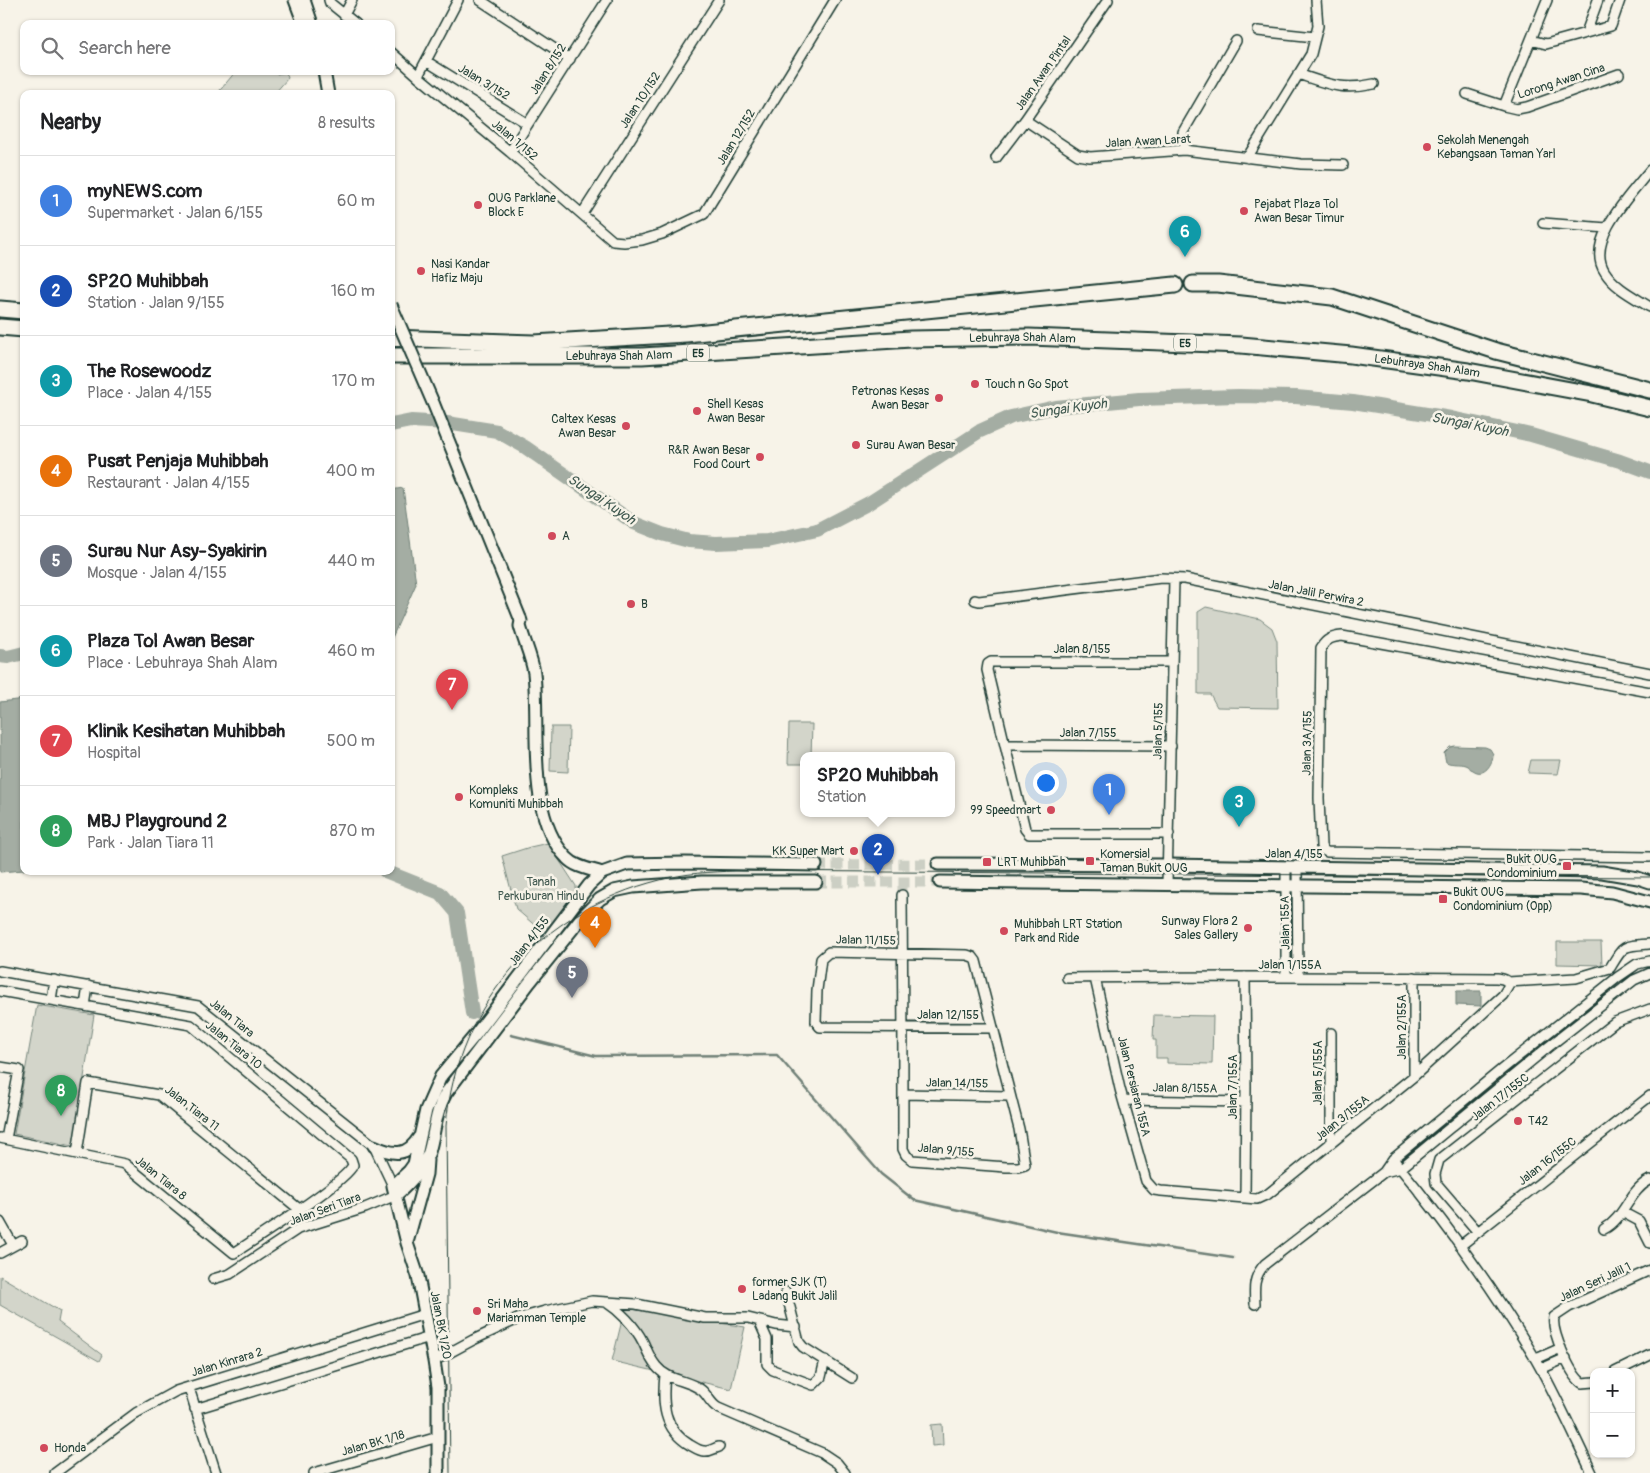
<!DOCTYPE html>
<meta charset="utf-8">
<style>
:root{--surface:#fff;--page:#f6f6f6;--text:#202124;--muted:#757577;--line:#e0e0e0;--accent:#d1495b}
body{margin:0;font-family:Pangolin,sans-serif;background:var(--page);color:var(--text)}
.controls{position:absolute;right:15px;bottom:15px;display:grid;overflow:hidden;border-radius:10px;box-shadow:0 1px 4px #0004}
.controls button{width:45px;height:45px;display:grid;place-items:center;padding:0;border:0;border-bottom:1px solid var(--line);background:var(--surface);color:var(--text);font:25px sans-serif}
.you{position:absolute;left:1045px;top:782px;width:18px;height:18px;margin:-12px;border:4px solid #fff;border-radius:50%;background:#1a73e8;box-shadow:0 0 0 8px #1a73e833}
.badge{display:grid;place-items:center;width:32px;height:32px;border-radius:50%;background:var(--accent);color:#fff;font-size:16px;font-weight:700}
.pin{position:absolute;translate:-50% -41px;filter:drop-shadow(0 1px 2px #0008)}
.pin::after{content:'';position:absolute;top:26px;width:18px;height:15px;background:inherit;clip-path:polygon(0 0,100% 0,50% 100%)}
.popup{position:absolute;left:800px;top:752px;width:155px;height:65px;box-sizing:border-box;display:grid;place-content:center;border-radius:10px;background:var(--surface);filter:drop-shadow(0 1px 4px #0005);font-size:16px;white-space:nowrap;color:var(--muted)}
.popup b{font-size:19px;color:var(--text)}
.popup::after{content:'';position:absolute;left:50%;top:100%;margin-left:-10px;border:10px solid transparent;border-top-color:var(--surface)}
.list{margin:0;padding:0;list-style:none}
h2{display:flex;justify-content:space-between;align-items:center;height:65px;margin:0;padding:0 20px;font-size:21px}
h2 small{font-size:16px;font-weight:400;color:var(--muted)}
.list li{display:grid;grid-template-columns:32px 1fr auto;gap:15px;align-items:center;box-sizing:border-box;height:90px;padding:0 20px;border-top:1px solid var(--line)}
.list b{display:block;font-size:19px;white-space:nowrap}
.list p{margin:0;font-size:16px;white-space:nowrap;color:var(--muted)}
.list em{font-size:16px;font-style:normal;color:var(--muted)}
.icon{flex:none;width:28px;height:28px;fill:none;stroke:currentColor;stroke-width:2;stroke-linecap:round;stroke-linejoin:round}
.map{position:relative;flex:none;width:1650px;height:1473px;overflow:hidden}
.search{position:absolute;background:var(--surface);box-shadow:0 1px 4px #0004;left:20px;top:20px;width:375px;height:55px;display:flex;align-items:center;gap:12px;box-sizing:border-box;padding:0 18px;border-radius:10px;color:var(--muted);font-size:19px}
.panel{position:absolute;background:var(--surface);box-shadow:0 1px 4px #0004;left:20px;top:90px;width:375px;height:785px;border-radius:10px}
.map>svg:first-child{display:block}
.green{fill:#d3d5ca;stroke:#79897f}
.water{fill:#a4ada3;stroke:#6f8077}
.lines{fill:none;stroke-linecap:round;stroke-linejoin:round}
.stream{stroke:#6f8077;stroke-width:2.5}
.river{stroke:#a4ada3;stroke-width:14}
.street-tunnel{stroke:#cccfc4;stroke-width:9;stroke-dasharray:9 4.5;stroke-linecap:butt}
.secondary-tunnel{stroke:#cccfc4;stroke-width:11;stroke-dasharray:11 5.5;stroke-linecap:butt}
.street-casing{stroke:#1f3d34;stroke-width:12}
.secondary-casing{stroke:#1f3d34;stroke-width:15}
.highway-casing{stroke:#1f3d34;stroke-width:19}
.street{stroke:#f7f3e8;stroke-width:9}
.secondary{stroke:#f7f3e8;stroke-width:11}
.highway{stroke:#f7f3e8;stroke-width:15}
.tram{stroke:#1f3d34;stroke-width:1}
.secondary-bridge-casing{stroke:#1f3d34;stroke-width:15;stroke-linecap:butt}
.secondary-bridge{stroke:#f7f3e8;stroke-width:11}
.poi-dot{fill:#d1495b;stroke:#f7f3e8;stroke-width:2}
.labels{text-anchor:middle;stroke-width:5;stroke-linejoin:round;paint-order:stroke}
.shield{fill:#f7f3e8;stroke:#60746a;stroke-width:1}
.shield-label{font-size:11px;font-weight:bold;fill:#1f3d34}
.street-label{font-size:12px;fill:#1f3d34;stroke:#f7f3e8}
.poi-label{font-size:12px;fill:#1f3d34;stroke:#f7f3e8;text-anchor:start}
.park-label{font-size:12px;fill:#435b52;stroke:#f7f3e8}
.water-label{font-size:14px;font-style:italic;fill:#405950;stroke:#f7f3e8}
</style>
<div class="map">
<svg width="1650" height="1473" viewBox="0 0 1650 1473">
<rect width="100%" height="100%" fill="#f7f3e8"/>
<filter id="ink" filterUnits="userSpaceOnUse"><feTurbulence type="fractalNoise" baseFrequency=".02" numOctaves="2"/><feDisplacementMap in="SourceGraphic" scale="10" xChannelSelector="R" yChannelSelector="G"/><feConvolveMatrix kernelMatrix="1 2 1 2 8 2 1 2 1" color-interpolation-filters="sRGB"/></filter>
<g filter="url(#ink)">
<path class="green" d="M236,71H276L277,74L286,72L288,78L274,94H217Z
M1206,607L1260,619L1272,628L1277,641L1278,708L1217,707L1210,694H1198V612Z
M789,724H812L811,756H804V764H788Z
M551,727H569L568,772L550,771Z
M1531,760H1561L1558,774L1528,773Z
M548,843L576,886V893L549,927L539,929L516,909L502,856L530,847Z
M1557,942H1601L1602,965L1557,964Z
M37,1005L94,1015L73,1146L14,1134Z
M1154,1015L1213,1016L1212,1064L1167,1063V1058H1156V1040H1153Z
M0,1276L60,1311L58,1322L102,1355L99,1361L0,1305Z
M625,1308L745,1327L731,1389L612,1361Z
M942,1424L943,1445L932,1446L931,1425Z"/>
<path class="water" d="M403,488L416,584L391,640V490Z
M24,699V870L0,872V702Z
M1455,746L1485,747L1490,749L1493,754C1493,764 1484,778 1473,770C1466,767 1473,768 1466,765C1460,763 1453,765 1446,762L1444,753L1450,747Z
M1456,991H1481V1006L1456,1005Z"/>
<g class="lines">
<path class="stream" d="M511,1035L596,1056L777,1055L881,1174L914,1200L1057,1232L1233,1258"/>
<path class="river" d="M391,425L411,421L447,423L497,431L525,447L634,523L662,534L689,541L716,543L767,541L817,530L869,503L980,431L1011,417L1056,407L1139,399L1238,396L1296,397L1353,402L1451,418L1531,435L1620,461L1650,472
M0,656L8,657L24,653
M385,871L440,893L457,913L472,1013"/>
<path class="street-tunnel" d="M902,895V882"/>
<path class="secondary-tunnel" d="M816,865L938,864
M816,882H940"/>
<defs>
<path id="street" d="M329,0L330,3L356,24
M480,0L570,59
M1547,0L1504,106L1517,109L1527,107L1619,74
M344,15L352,0
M1258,31L1315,37
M1586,33L1598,0
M1531,40L1546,44L1611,26L1620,0
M391,52L418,76L510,152L613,241L624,242L642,240L662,234L704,214L835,0
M426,61L528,124
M1298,74C1328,84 1342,91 1374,84
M418,76L458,0
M1467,94L1504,106
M1025,120L1078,155L1090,157L1184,150L1301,164L1343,165
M1184,150L1183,132L1236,41
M510,152L607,0
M996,158L1025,120L1108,0
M1247,158L1311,54L1318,26L1316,0
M1650,170C1631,194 1584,241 1605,272C1615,288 1634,297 1650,307
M582,214L719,0
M1543,223L1607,228
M975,600L979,601L1161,578L1185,579L1650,673
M1650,692L1342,636C1332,637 1326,639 1321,648L1319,798L1321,846L1323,850L1327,852L1650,857
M1005,745L1171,746
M1169,834H1029L1025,829L987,670L988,664L991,662H1172
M1286,868V977
M1297,868L1298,977
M1167,884L1174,579
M902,895C903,980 903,1064 903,1149L906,1155L912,1160L1006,1167H1018L1025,1165L1019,1129L976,961L973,957L967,955L829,952L821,959L817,990L816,1022L820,1027L993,1028
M0,971L198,1006L374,1146L393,1186
M1067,978C1210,976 1354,977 1497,978C1503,979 1507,979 1509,985L1503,995L1414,1076L1268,1194L1257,1199L1161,1191L1154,1190L1146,1181L1120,1089L1095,978
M1508,982L1576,978L1610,968C1624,945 1622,946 1649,944
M0,991L191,1025L351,1159L353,1165C346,1182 255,1239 234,1253L125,1164L0,1138
M51,1000L54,980
M85,1006L88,986
M1331,1033V1142
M0,1067L19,1070L6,1139
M1414,1076V977
M903,1094L1010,1096
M1123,1100L1246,1102
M77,1153L88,1083L159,1095L299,1209
M1393,1159C1445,1222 1495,1290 1536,1360C1557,1397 1574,1435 1592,1473
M1384,1172L1401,1168L1547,1048L1634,980L1650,973
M1245,1198L1246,1086L1245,977
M1622,1212L1639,1221L1650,1243
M0,1222L13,1245
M1604,1229C1625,1218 1629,1190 1650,1180
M1478,1232L1436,1183L1435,1174L1439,1160L1615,1022L1650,1009
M1460,1246L1650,1096
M0,1253L22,1241
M213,1279L230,1274L298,1229L365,1208L396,1195
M786,1292L799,1342L803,1347L852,1378
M606,1302C620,1311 635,1326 643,1342C647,1350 650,1359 656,1366C668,1381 685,1379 700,1389C708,1394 709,1403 718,1408L822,1453L837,1463L845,1473
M1255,1304C1254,1288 1253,1277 1265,1264L1384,1172L1393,1159L1501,1070L1618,977L1637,964L1650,961
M759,1321L767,1339V1364L773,1370L813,1385L821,1377L825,1360
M1536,1359L1561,1348
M434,1361L473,1340L520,1318L545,1311L592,1301L636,1304L705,1318H748L776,1325L796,1327
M1541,1369L1566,1358
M1615,1372L1650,1355
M665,1375C662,1403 663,1429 690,1445C694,1447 699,1451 704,1451C710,1452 714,1448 719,1447
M1594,1382L1582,1383C1570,1374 1551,1331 1554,1317L1569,1307L1650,1270
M189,1388L216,1473
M195,1409L430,1337
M55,1473L136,1413L176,1391L425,1314
M314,1473L438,1437"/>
<path id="secondary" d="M295,0L304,24
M304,0L312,24
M324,71L328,94
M520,618L521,621L520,626C524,641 532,658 534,673C540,729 525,815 567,858C575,867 590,869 602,873
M938,864L1168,865L1602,872L1638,878L1650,882
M940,882L1581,889L1612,892L1650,902
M374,1146C393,1155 407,1157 419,1137
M396,1195C409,1184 423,1169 429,1152C435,1132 435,1112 446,1093L530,982L582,917L600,899L614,891L633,887L702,882H816
M408,1239L426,1174L427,1160
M438,1473V1387L434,1361L418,1276L407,1243L393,1186L409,1171L414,1164L426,1110L441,1076L476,1034L589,885L602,873L627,864L685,863L816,865"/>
<g id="highway">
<path d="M1193,284H1218L1332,297L1496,351L1650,390"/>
<path d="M0,309L24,311"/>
<path d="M0,327L24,329"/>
<path d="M391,338L534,343L686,334L1175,285"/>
<path id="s1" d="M391,356H642L911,339L1029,337L1241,345L1351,355L1468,371L1592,394L1650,408"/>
</g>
</defs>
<use href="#street" class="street-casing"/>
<use href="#secondary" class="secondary-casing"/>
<use href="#highway" class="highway-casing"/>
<use href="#street" class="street"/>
<use href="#secondary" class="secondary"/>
<use href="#highway" class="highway"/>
<path class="tram" d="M450,1473L446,1126C456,1003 542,910 660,880C685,873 710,872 735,871L1650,877"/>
<defs>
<path id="secondary-bridge" d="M391,305L434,405L520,618"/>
</defs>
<use href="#secondary-bridge" class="secondary-bridge-casing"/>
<use href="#secondary-bridge" class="secondary-bridge"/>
</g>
</g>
<g class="poi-dot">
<circle cx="1427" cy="147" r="5"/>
<circle cx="478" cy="205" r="5"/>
<circle cx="1244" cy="211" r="5"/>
<circle cx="421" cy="271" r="5"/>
<circle cx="975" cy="384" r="5"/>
<circle cx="939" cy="398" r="5"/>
<circle cx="697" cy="411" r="5"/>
<circle cx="626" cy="426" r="5"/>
<circle cx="856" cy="445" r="5"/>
<circle cx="760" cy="457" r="5"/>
<circle cx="552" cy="536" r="5"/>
<circle cx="631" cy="604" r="5"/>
<circle cx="459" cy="797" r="5"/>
<circle cx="1051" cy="810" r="5"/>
<circle cx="854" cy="851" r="5"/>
<rect x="1085" y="856" width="10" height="10" rx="2.5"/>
<rect x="982" y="857" width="10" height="10" rx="2.5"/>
<rect x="1562" y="861" width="10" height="10" rx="2.5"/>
<rect x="1438" y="894" width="10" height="10" rx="2.5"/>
<circle cx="1248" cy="928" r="5"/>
<circle cx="1004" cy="931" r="5"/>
<circle cx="1518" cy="1121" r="5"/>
<circle cx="742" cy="1289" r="5"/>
<circle cx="477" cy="1311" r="5"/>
<circle cx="44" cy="1448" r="5"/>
</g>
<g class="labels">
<g class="shield">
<rect x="1174" y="334.5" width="22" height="17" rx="4"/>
<rect x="687" y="344.5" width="22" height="17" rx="4"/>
</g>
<g class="shield-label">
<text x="1185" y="347">E5</text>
<text x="698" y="357">E5</text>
</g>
<g class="street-label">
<text transform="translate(548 69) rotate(-58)" y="4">Jalan 8/152</text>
<text transform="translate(1043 73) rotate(-55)" y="4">Jalan Awan Pintal</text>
<text transform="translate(1561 81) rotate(-18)" y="4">Lorong Awan Cina</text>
<text transform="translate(484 82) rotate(31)" y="4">Jalan 3/152</text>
<text transform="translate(640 100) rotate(-57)" y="4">Jalan 10/152</text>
<text transform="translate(736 137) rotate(-59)" y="4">Jalan 12/152</text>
<text transform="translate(515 140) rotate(40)" y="4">Jalan 1/152</text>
<text transform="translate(1148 141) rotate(-3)" y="4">Jalan Awan Larat</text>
<text dy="4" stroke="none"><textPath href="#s1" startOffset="632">Lebuhraya Shah Alam</textPath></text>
<text dy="4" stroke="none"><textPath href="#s1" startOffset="228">Lebuhraya Shah Alam</textPath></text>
<text dy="4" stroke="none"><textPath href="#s1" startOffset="1038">Lebuhraya Shah Alam</textPath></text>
<text transform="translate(1316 593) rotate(11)" y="4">Jalan Jalil Perwira 2</text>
<text x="1082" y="653">Jalan 8/155</text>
<text transform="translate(1158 731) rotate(-89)" y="4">Jalan 5/155</text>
<text x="1088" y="737">Jalan 7/155</text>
<text transform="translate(1307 743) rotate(-89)" y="4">Jalan 3A/155</text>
<text x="1294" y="858">Jalan 4/155</text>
<text transform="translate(1285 923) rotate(-91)" y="4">Jalan 155A</text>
<text transform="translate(866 940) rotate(1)" y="4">Jalan 11/155</text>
<text transform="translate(529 941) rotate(-53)" y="4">Jalan 4/155</text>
<text x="1290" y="969">Jalan 1/155A</text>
<text x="948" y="1019">Jalan 12/155</text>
<text transform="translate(232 1018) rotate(39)" y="4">Jalan Tiara</text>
<text transform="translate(1402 1027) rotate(-90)" y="4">Jalan 2/155A</text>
<text transform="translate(234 1045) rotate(39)" y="4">Jalan Tiara 10</text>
<text transform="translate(1318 1073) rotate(-90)" y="4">Jalan 5/155A</text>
<text transform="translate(957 1083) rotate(1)" y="4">Jalan 14/155</text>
<text transform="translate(1134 1086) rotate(76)" y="4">Jalan Persiaran 155A</text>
<text transform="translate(1233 1087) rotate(-90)" y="4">Jalan 7/155A</text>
<text transform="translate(1185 1088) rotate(1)" y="4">Jalan 8/155A</text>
<text transform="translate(1500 1097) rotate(-38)" y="4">Jalan 17/155C</text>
<text transform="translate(192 1108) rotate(38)" y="4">Jalan Tiara 11</text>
<text transform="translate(1342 1118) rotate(-39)" y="4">Jalan 3/155A</text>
<text transform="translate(946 1150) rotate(5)" y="4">Jalan 9/155</text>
<text transform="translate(1547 1161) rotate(-38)" y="4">Jalan 16/155C</text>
<text transform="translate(161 1178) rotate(39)" y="4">Jalan Tiara 8</text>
<text transform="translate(325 1209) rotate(-20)" y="4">Jalan Seri Tiara</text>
<text transform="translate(1595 1282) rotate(-25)" y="4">Jalan Seri Jalil 1</text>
<text transform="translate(441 1325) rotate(79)" y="4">Jalan BK 1/20</text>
<text transform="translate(227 1362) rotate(-17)" y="4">Jalan Kinrara 2</text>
<text transform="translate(373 1443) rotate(-16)" y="4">Jalan BK 1/18</text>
</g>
<g class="poi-label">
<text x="1437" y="144">Sekolah Menengah<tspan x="1437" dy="14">Kebangsaan Taman Yarl</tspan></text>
<text x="488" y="202">OUG Parklane<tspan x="488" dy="14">Block E</tspan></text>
<text x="1254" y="208">Pejabat Plaza Tol<tspan x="1254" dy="14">Awan Besar Timur</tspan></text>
<text x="431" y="268">Nasi Kandar<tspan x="431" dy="14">Hafiz Maju</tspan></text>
<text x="985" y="388">Touch n Go Spot</text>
<text x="929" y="395" text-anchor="end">Petronas Kesas<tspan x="929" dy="14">Awan Besar</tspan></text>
<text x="707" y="408">Shell Kesas<tspan x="707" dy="14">Awan Besar</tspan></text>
<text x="616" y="423" text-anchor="end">Caltex Kesas<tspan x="616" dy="14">Awan Besar</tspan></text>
<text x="866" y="449">Surau Awan Besar</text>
<text x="750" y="454" text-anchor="end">R&amp;R Awan Besar<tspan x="750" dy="14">Food Court</tspan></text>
<text x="562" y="540">A</text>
<text x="641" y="608">B</text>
<text x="469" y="794">Kompleks<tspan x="469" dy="14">Komuniti Muhibbah</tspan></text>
<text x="1041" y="814" text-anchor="end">99 Speedmart</text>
<text x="844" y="855" text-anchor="end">KK Super Mart</text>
<text x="1100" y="858">Komersial<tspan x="1100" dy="14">Taman Bukit OUG</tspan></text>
<text x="1557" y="863" text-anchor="end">Bukit OUG<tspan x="1557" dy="14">Condominium</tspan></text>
<text x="997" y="866">LRT Muhibbah</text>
<text x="1453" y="896">Bukit OUG<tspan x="1453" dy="14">Condominium (Opp)</tspan></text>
<text x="1238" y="925" text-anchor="end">Sunway Flora 2<tspan x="1238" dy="14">Sales Gallery</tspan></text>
<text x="1014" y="928">Muhibbah LRT Station<tspan x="1014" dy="14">Park and Ride</tspan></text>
<text x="1528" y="1125">T42</text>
<text x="752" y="1286">former SJK (T)<tspan x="752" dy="14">Ladang Bukit Jalil</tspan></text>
<text x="487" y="1308">Sri Maha<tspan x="487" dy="14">Mariamman Temple</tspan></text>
<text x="54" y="1452">Honda</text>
</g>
<g class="park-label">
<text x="541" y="886">Tanah<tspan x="541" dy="14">Perkuburan Hindu</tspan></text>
</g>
<g class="water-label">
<text transform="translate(1068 408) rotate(-8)" y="5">Sungai Kuyoh</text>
<text transform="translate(1470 424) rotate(11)" y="5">Sungai Kuyoh</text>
<text transform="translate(602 499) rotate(34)" y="5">Sungai Kuyoh</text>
</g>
</g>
</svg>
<div class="controls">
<button>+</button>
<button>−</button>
</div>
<div class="you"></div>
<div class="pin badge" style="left:1109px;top:815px;background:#3f7fe0">1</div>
<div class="pin badge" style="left:878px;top:875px;background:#1a4fb4">2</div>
<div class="popup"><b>SP20 Muhibbah</b>Station</div>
<div class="pin badge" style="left:1239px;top:827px;background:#0f9aa8">3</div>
<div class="pin badge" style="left:595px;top:948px;background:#e8710a">4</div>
<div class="pin badge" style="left:572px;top:998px;background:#6b7280">5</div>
<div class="pin badge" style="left:1185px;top:257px;background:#0f9aa8">6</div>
<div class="pin badge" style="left:452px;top:710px;background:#e0444e">7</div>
<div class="pin badge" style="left:61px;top:1116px;background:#2e9e5b">8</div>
<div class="search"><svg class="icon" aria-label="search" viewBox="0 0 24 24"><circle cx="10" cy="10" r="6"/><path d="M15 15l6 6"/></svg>Search here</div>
<section class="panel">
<h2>Nearby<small>8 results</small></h2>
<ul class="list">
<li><span class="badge" style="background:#3f7fe0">1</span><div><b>myNEWS.com</b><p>Supermarket · Jalan 6/155</p></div><em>60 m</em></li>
<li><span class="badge" style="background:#1a4fb4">2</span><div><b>SP20 Muhibbah</b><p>Station · Jalan 9/155</p></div><em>160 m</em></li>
<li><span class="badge" style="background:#0f9aa8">3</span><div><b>The Rosewoodz</b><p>Place · Jalan 4/155</p></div><em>170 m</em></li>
<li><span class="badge" style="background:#e8710a">4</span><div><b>Pusat Penjaja Muhibbah</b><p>Restaurant · Jalan 4/155</p></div><em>400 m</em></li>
<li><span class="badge" style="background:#6b7280">5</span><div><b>Surau Nur Asy-Syakirin</b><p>Mosque · Jalan 4/155</p></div><em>440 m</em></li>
<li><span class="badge" style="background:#0f9aa8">6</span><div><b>Plaza Tol Awan Besar</b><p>Place · Lebuhraya Shah Alam</p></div><em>460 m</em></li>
<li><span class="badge" style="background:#e0444e">7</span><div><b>Klinik Kesihatan Muhibbah</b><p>Hospital</p></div><em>500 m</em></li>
<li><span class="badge" style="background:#2e9e5b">8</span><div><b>MBJ Playground 2</b><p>Park · Jalan Tiara 11</p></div><em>870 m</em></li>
</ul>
</section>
</div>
